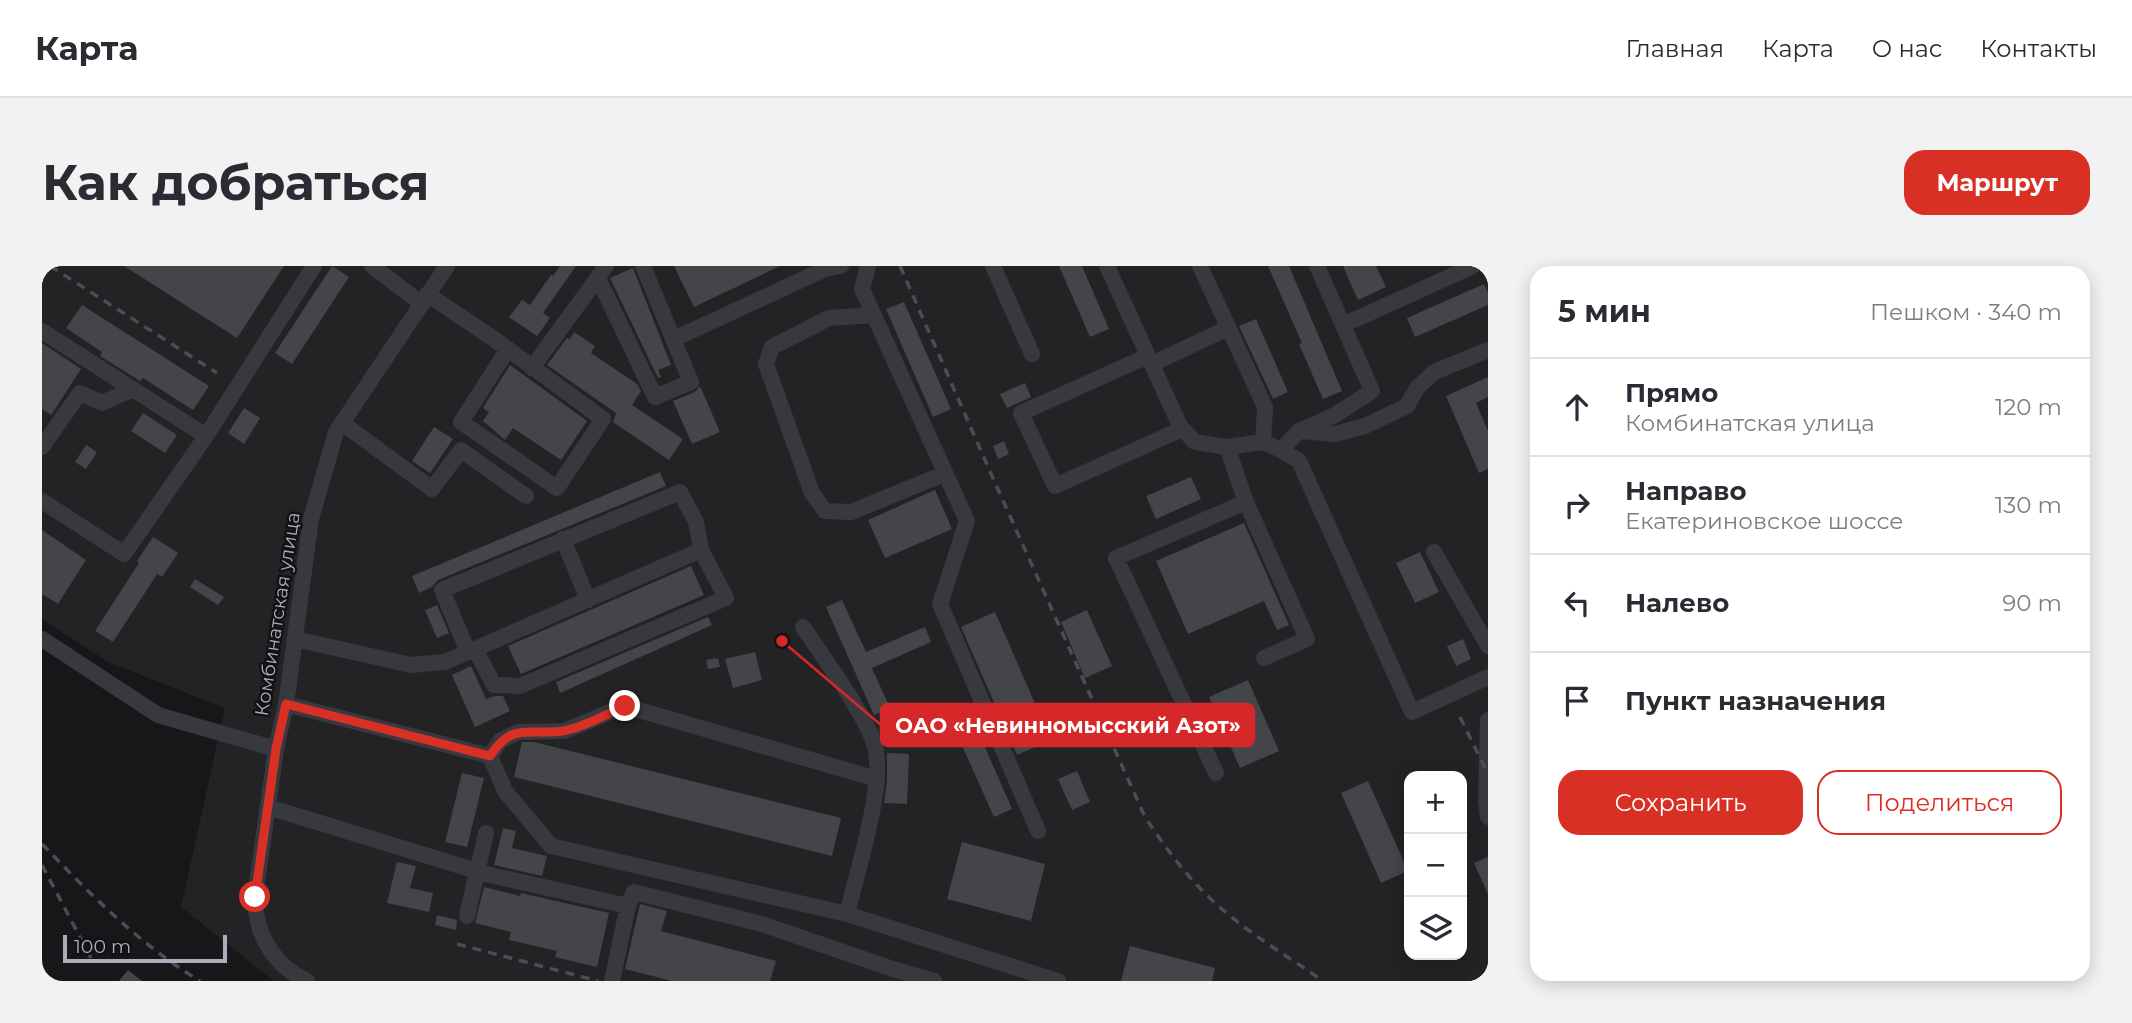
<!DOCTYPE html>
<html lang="ru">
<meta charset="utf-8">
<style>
:root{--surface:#fff;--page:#f2f2f3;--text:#2b2b33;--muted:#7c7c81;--line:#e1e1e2;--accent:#d93025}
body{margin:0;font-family:Montserrat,sans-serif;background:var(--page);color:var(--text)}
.controls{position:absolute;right:21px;bottom:21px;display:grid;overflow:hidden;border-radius:14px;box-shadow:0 4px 18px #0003}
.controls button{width:63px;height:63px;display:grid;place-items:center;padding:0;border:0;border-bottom:2px solid var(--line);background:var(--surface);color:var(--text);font:35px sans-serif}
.scale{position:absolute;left:21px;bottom:18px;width:164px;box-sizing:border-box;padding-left:7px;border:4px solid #a9afb8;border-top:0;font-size:19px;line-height:24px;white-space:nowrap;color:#a9afb8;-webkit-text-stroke:5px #121214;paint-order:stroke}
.stop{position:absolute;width:21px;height:21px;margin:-16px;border:5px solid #d93025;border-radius:50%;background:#fff}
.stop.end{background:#d93025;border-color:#fff;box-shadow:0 2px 7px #0008}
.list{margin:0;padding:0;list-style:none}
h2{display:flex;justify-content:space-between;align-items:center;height:91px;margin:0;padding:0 28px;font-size:30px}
h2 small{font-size:23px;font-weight:400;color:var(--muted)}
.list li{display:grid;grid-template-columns:46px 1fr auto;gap:21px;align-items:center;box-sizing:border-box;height:98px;padding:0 28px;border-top:2px solid var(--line)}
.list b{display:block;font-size:26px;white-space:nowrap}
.list p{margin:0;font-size:23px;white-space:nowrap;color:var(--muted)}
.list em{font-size:23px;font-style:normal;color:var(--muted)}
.actions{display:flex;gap:14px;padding:21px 28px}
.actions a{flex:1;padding:16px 0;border:2px solid var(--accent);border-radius:21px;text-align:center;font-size:24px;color:var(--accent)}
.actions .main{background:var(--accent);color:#fff}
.icon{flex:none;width:38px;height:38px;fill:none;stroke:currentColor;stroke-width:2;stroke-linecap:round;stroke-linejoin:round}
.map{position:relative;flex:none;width:1446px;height:715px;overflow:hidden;border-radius:21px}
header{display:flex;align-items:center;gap:42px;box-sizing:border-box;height:98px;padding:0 35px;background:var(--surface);border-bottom:2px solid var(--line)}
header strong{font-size:33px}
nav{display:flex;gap:38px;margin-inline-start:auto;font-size:24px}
.intro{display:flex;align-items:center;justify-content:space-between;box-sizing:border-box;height:168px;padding:0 42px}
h1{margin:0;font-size:49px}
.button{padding:18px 32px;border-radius:21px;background:var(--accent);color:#fff;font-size:24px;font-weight:700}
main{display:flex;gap:42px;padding:0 42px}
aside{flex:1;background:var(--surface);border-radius:21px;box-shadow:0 4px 18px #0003}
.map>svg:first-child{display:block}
.built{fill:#232326;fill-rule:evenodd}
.building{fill:#434549}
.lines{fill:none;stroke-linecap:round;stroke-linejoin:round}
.minor{stroke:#38393e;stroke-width:16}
.rail{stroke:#4b4d53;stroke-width:3.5;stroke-dasharray:9 7;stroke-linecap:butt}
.route{stroke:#d93025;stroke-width:9}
.labels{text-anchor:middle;stroke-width:5;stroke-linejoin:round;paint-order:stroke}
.street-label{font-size:19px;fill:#a9afb8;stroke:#121214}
.leader{fill:none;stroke:#d62828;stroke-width:2.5}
.callout-dot{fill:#d62828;stroke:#121214;stroke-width:2.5}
.callout{fill:#d62828;stroke:#d62828;stroke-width:2.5}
.callout-label{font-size:21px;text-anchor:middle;font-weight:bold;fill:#fff}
</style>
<header>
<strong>Карта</strong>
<nav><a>Главная</a><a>Карта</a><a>О нас</a><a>Контакты</a></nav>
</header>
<div class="intro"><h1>Как добраться</h1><a class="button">Маршрут</a></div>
<main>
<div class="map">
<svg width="1446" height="715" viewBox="0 0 1446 715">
<rect width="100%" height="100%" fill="#171719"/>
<path class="built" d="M0,0H1446V715H232L139,641L183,442L68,397L0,353ZM1367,510H1420V689H1367Z"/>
<path class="building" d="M82,0H242L195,72Z
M290,0L307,11L250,98L233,87Z
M518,0H534L501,47L508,52L495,70L467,51L480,34L488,39L509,9L511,10Z
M632,0H738L652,41Z
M1017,0H1040L1067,63L1048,71Z
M1226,0H1247L1300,125L1281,133L1257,78L1260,77Z
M1301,0H1334L1344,21L1316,34Z
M591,2L629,99L616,104L619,111L616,112L568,12Z
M1442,18L1446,27V39L1373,71L1365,52Z
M862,36L909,143L891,151L844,43Z
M40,39L167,120L151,144L101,112L98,115L58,90L60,86L24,62Z
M1214,53L1246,126L1231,133L1197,60Z
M532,66L553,80L549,87L595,118L599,125L590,139L641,173L627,194L571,156L574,147L505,99L525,72L528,73Z
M0,77L39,103L9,149L0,143Z
M468,99L545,155L519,194L471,162L463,174L441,155L447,146L441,142Z
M1446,111V131L1434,137L1446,165V203L1437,207L1404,130Z
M983,117L989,131L965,142L958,128Z
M658,120L678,166L650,178L631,135L653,126Z
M202,142L218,152L202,178L186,167Z
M101,147L135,169L123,187L89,165Z
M392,161L411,173L388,207L370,195Z
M962,175L967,188L956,193L951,180Z
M44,179L55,186L44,203L33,196Z
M618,206L624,220L396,314L390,321L377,327L370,310Z
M1149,211L1159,233L1114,253L1104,230Z
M893,224L910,263L843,292L826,254Z
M1202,257L1247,359L1235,364L1222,335L1146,368L1114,295Z
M0,264L44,294L16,338L0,328Z
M111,271L136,287L120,311L115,308L71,376L53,365L97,297L95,295Z
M1378,286L1397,326L1373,337L1354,297Z
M649,300L662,329L479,408L466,380Z
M153,313L182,331L176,339L148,321Z
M800,334L824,386L883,361L889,376L830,402L848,442L832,449L784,341Z
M395,339L407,367L395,372L383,344Z
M1045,344L1070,400L1043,412L1019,356Z
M953,346L1009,474L975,489L919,361Z
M666,351L670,359L518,427L514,416Z
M1421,373L1429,393L1414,400L1405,380Z
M713,386L720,414L691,422L683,393Z
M676,392L678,401L666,403L664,394Z
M429,400L444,433L453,430H461L468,445L433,461L410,409Z
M1206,414L1237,485L1198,502L1167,431Z
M928,447L970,543L952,551L909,455Z
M480,476H492L799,552L790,590L472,511Z
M845,487L867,488L865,538L842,537L845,515Z
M1035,505L1048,536L1030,544L1016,513Z
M420,507L442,512L425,581L403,576Z
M1326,515L1366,605L1339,617L1299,527Z
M461,562L474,565L470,582L505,590L500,610L452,599Z
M920,576L1003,598L989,655L905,633Z
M1446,591V628L1432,597Z
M355,596L374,600L368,622L391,627L387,646L345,637Z
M442,621L478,630L479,627L567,647L555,701L513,691L515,685L467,674L469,666L433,657Z
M598,638L625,645L619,665L734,695L728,715H630L583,703Z
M395,649L415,654L414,664L393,659Z
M1088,680L1173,702L1170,715H1079Z
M86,704L100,715H77Z"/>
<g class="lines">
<path class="minor" d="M330,0L379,37
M826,0L820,23L925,255L898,338L996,565
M951,0L990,88
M1065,0L1138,160L1153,176L1185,181L1221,176L1239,184L1257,195L1370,446L1446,411
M1158,0L1223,141L1221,176
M556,12L613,131L649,116L601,0
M385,28L455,75L561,153L515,222L419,156L466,83
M832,49L787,52L730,81L724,98L770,227L783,245L809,246L902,208
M1301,59L1431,0
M0,65L164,170
M632,73L783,3L799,0
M1106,90L979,147L1013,220L1140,163
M1110,98L1186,62
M490,102L564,0
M300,157L390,223L419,184L484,230
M1259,165L1293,168L1323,160L1365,140L1375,122L1392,106L1446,84
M0,181L38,127L60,137L91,123
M1185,181L1204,236L1265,373L1222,392
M1239,184L1257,165L1293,149L1330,125L1275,0
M0,235L82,288L164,170L272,0
M521,273L546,334
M1392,286L1446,380
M761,361C780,390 829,455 834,485C841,526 815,606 805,648
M0,373L116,449L234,483
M253,373L369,399L403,396L433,383L659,284L684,332L478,420L452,419L433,383
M426,386L400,324L638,226L654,256L659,284
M244,438L448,490
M1446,454L1444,535L1446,551
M448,490L463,525L509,580L805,648L1016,715
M448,490L458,475L476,466L522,465L583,440L835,513
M1174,507L1074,292L1204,236
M226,541L448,609L586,640L570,715
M586,640L592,626L720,658L851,703L892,715
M425,650L444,567
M265,715C231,699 213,668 213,631L234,483L244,438L269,253L294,166L405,0"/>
<path class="rail" d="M8,0L175,107
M858,0L954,219L1103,551C1123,581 1144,610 1171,635C1204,666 1244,689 1281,715
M1418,451L1446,508
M0,578C49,629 97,678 158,715
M0,599L49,692
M415,678L556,715"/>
</g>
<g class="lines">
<path class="route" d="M213,631L234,483L244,438L448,490C471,455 487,470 521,465C540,462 565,448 583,440"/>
</g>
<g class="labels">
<g class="street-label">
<text transform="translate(235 348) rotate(-81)" y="7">Комбинатская улица</text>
</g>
</g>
<path class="leader" d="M740 375L839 459"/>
<circle class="callout-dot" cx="740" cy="375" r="7"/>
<rect class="callout" x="839" y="438" width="373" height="42" rx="7"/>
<g class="callout-label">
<text x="1026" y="467">ОАО «Невинномысский Азот»</text>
</g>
</svg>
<div class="controls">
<button>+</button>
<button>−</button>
<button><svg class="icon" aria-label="layers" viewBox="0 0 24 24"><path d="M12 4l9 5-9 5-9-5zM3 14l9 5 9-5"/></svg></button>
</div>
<div class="scale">100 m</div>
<div class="stop" style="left:213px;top:631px"></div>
<div class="stop end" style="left:583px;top:440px"></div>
</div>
<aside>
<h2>5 мин<small>Пешком · 340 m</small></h2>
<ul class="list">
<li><svg class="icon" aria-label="ahead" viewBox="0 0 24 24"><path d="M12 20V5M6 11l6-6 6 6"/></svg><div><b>Прямо</b><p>Комбинатская улица</p></div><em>120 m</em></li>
<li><svg class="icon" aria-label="right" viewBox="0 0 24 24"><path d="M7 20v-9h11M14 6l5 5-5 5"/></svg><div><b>Направо</b><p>Екатериновское шоссе</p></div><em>130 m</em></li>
<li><svg class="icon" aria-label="left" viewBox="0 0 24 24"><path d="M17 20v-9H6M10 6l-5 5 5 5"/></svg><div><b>Налево</b></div><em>90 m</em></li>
<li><svg class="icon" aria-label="arrive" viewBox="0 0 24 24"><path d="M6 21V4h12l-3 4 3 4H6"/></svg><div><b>Пункт назначения</b></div></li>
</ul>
<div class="actions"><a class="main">Сохранить</a><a>Поделиться</a></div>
</aside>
</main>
